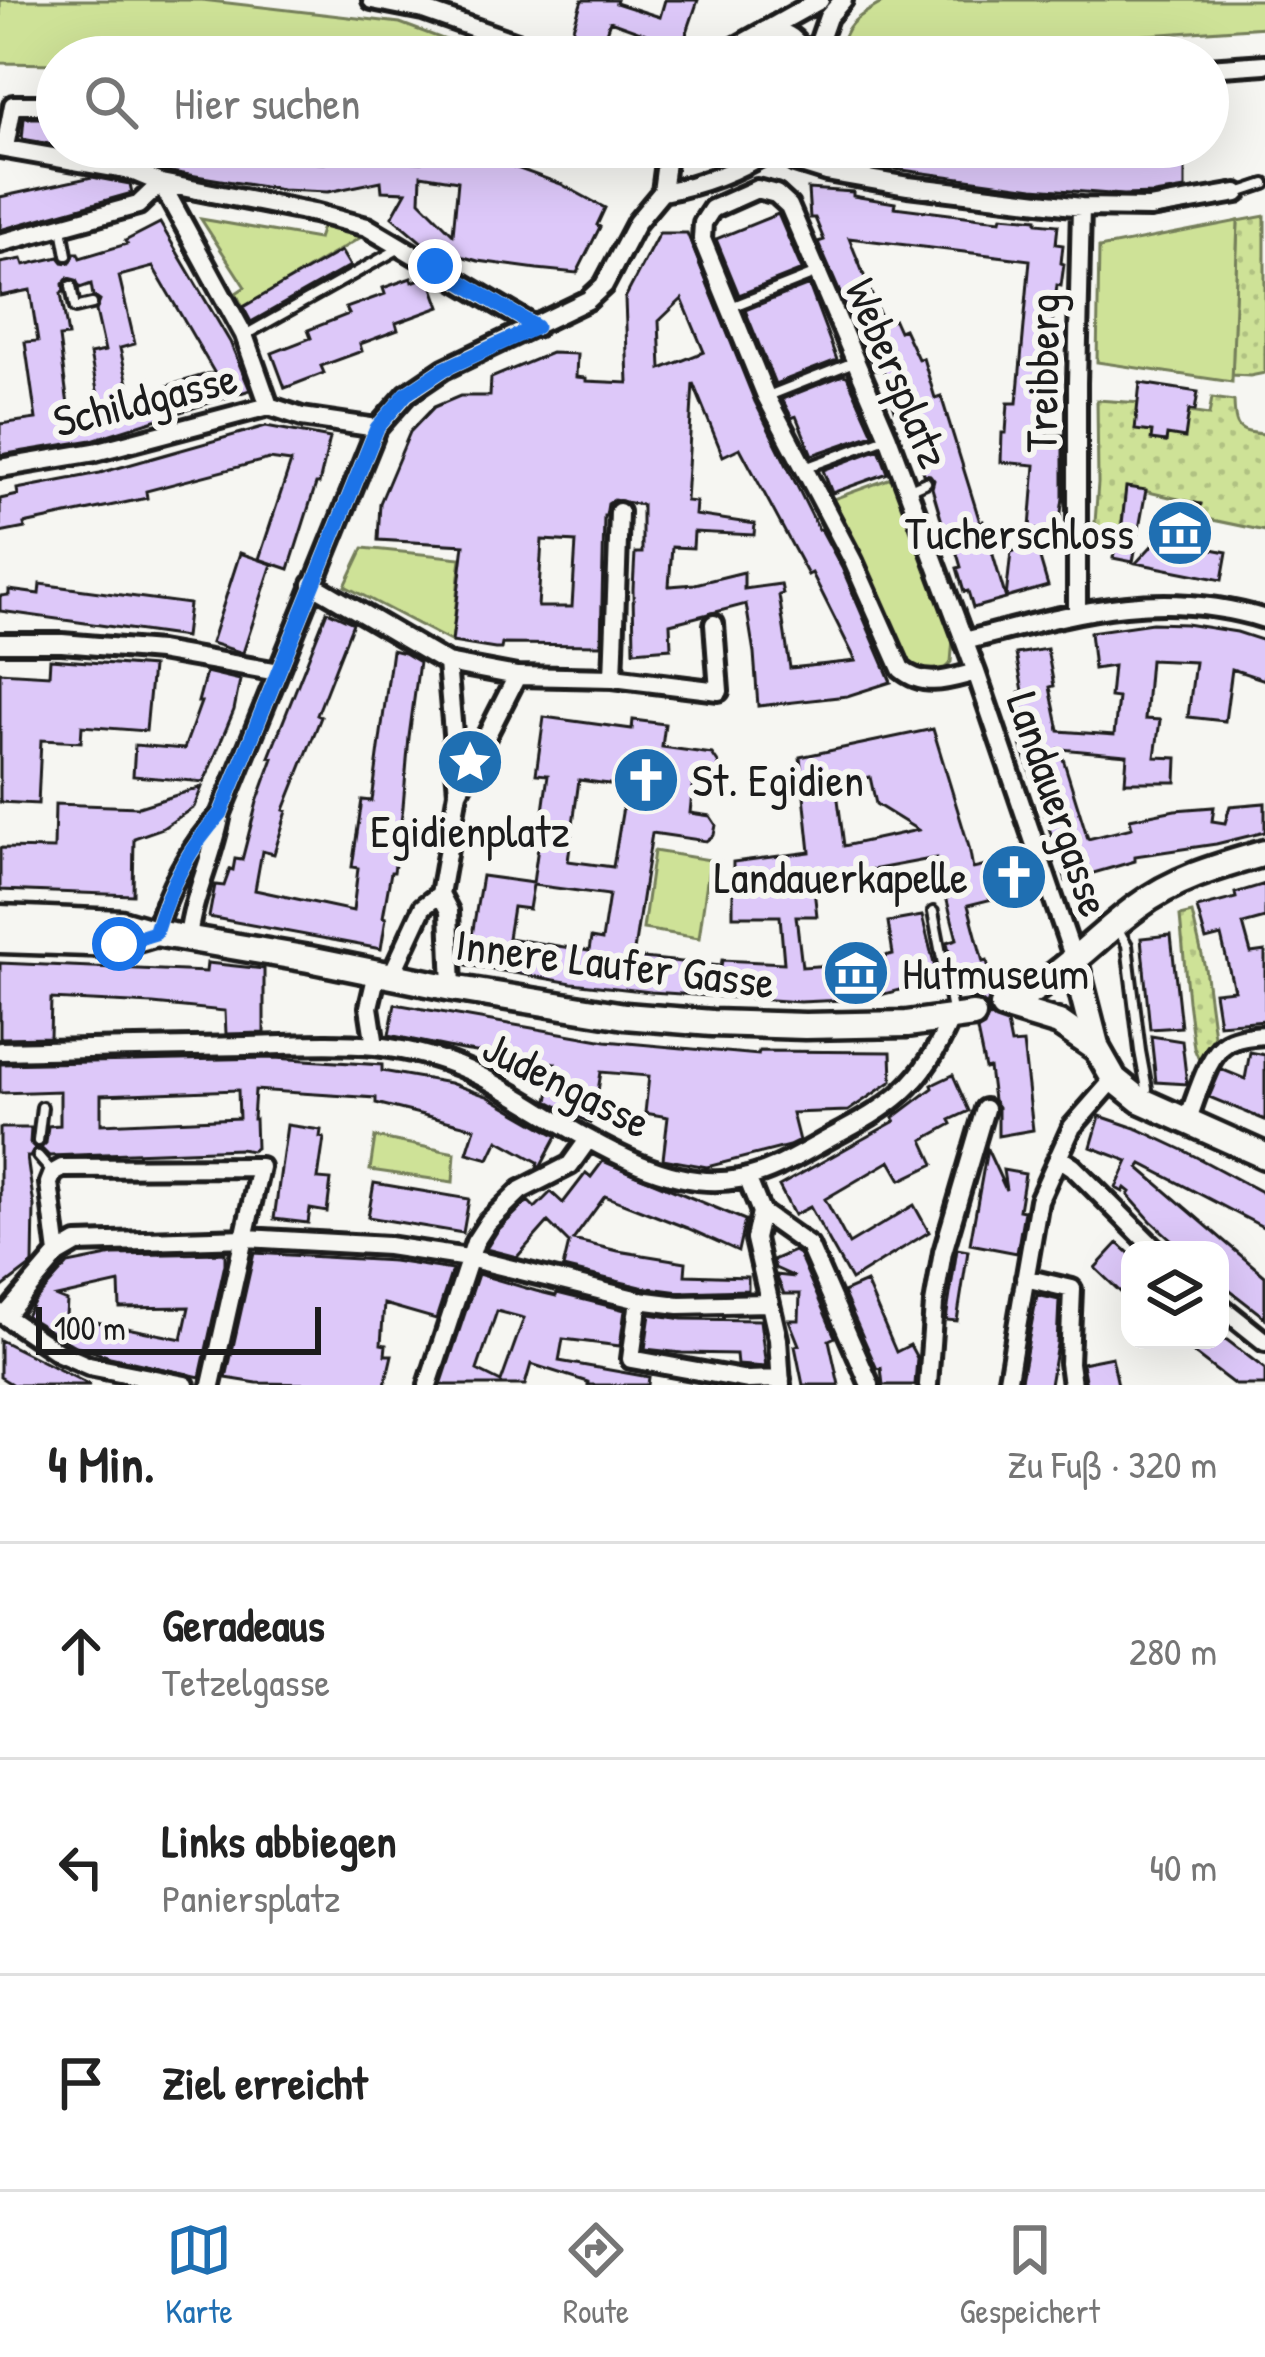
<!DOCTYPE html>
<html lang="de">
<meta charset="utf-8">
<style>
:root{--surface:#fff;--page:#f2f2f2;--text:#222;--muted:#767676;--line:#e0e0e0;--accent:#1f6fb2}
body{margin:0;font-family:"Patrick Hand",sans-serif;background:var(--page);color:var(--text)}
.controls{position:absolute;right:36px;bottom:36px;display:grid;overflow:hidden;border-radius:24px;box-shadow:0 12px 48px #0002}
.controls button{width:108px;height:108px;display:grid;place-items:center;padding:0;border:0;border-bottom:3px solid var(--line);background:var(--surface);color:var(--text);font:60px sans-serif}
.scale{position:absolute;left:36px;bottom:30px;width:285px;box-sizing:border-box;padding-left:12px;border:6px solid #1c1c1c;border-top:0;font-size:33px;line-height:42px;white-space:nowrap;color:#1c1c1c;-webkit-text-stroke:9px #f6f6f2;paint-order:stroke}
.stop{position:absolute;width:36px;height:36px;margin:-27px;border:9px solid #1a73e8;border-radius:50%;background:#fff}
.stop.end{background:#1a73e8;border-color:#fff;box-shadow:0 3px 12px #0008}
.list{margin:0;padding:0;list-style:none}
h2{display:flex;justify-content:space-between;align-items:center;height:156px;margin:0;padding:0 48px;font-size:51px}
h2 small{font-size:39px;font-weight:400;color:var(--muted)}
.list li{display:grid;grid-template-columns:78px 1fr auto;gap:36px;align-items:center;box-sizing:border-box;height:216px;padding:0 48px;border-top:3px solid var(--line)}
.list b{display:block;font-size:45px;white-space:nowrap}
.list p{margin:0;font-size:39px;white-space:nowrap;color:var(--muted)}
.list em{font-size:39px;font-style:normal;color:var(--muted)}
.icon{flex:none;width:66px;height:66px;fill:none;stroke:currentColor;stroke-width:2;stroke-linecap:round;stroke-linejoin:round}
.map{position:relative;flex:none;width:1265px;height:1385px;overflow:hidden}
.search{position:absolute;background:var(--surface);box-shadow:0 12px 48px #0002;left:36px;right:36px;top:36px;height:132px;display:flex;align-items:center;gap:30px;box-sizing:border-box;padding:0 42px;border-radius:66px;color:var(--muted);font-size:45px}
.sheet{height:804px;background:var(--surface)}
nav{display:flex;justify-content:space-around;align-items:center;box-sizing:border-box;height:168px;border-top:3px solid var(--line);background:var(--surface);font-size:33px;color:var(--muted)}
nav a{display:grid;justify-items:center;gap:6px}
nav .on{color:var(--accent)}
.map>svg:first-child{display:block}
.grass{fill:url(#grass-dots);stroke:#757f5a;stroke-width:3}
.park{fill:#cee297;stroke:#757f5a;stroke-width:3}
.building{fill:#ddc8f9;stroke:#1c1c1c;stroke-width:3;fill-rule:evenodd}
.lines{fill:none;stroke-linecap:round;stroke-linejoin:round}
.lane-casing{stroke:#1c1c1c;stroke-width:16}
.street-casing{stroke:#1c1c1c;stroke-width:26}
.secondary-casing{stroke:#1c1c1c;stroke-width:33}
.lane{stroke:#f6f6f2;stroke-width:8}
.street{stroke:#f6f6f2;stroke-width:16}
.secondary{stroke:#f6f6f2;stroke-width:24}
.route{stroke:#1a73e8;stroke-width:15}
.labels{text-anchor:middle;stroke-width:12;stroke-linejoin:round;paint-order:stroke}
.street-label{font-size:45px;fill:#1c1c1c;stroke:#f6f6f2}
.poi-label{font-size:45px;fill:#1c1c1c;stroke:#f6f6f2;text-anchor:end}
</style>
<div class="map">
<svg width="1265" height="1385" viewBox="0 0 1265 1385">
<defs>
<pattern id="grass-dots" width="8" height="8" patternUnits="userSpaceOnUse" patternTransform="scale(3)"><rect width="8" height="8" fill="#cee297"/><path d="M2 2h.1M6 6h.1" fill="none" stroke="#b0c182" stroke-width="1.8" stroke-linecap="round"/></pattern>
</defs>
<rect width="100%" height="100%" fill="#f6f6f2"/>
<filter id="ink" filterUnits="userSpaceOnUse"><feTurbulence type="fractalNoise" baseFrequency=".00833" numOctaves="2"/><feDisplacementMap in="SourceGraphic" scale="24" xChannelSelector="R" yChannelSelector="G"/><feConvolveMatrix kernelMatrix="1 2 1 2 8 2 1 2 1" color-interpolation-filters="sRGB"/></filter>
<g filter="url(#ink)">
<path class="grass" d="M1265,216V373L1250,376L1232,375L1238,221Z
M1212,398L1234,401C1235,429 1237,432 1265,434V531L1198,517L1200,504L1127,487L1120,533L1117,534L1114,553L1093,549L1098,483L1097,400L1141,403L1135,429L1152,432V440L1166,442L1167,435L1189,412L1209,415Z
M1192,913L1205,968L1214,1036L1200,1062L1194,1048L1188,1001L1180,916Z"/>
<path class="park" d="M0,0H202L400,23L491,57H142L134,51H127L119,57H57V64L0,63Z
M887,0H1265V27L925,50L887,57H842C838,25 862,14 887,0Z
M201,219L318,239L323,224L363,236L243,308L236,293L245,287Z
M1238,221L1232,382L1097,362L1099,248Z
M894,477L953,638L951,662L940,673L921,671L908,665L833,499Z
M363,548L461,558L452,642L345,586Z
M654,851L710,860L699,938L643,929Z
M375,1137L455,1153L453,1182L370,1170Z"/>
<path class="building" d="M582,0H617L616,3L660,17L665,0H698L682,47L610,21L603,41L572,31Z
M1077,41L1079,57H1011V45Z
M24,118H57V145L22,139Z
M139,147H202L286,161L324,163L379,153L380,160L421,162L422,147L463,151L464,149L561,184L605,208L597,225L600,227L577,273L537,269L478,261L426,246L392,217L406,192L382,191L381,181L328,192L282,190L165,171L154,166L178,162L138,157ZM421,175L458,181L453,234L420,201Z
M815,147H988V150L1037,155L1036,158L1085,163L1153,166L1185,164V189L1154,194L1123,195L1033,188L830,160L827,156L815,153Z
M92,177L130,184L132,193L0,230V197Z
M808,189L853,192V196L895,203L894,207L981,218L1001,220L1002,216L1037,219V223L1058,225L1056,244L1063,245L1061,263L1064,264L1061,286L1057,285L1051,335L1047,435H1063V498L1058,534L1030,528L1035,465L1001,462L1002,433H1006L1008,403H1017L1030,260L849,238L883,323L894,320L899,331L904,329L918,359L923,358L935,398L941,396L980,522L983,521L1006,599L973,608L968,591L964,592L957,568L961,567L950,530L945,532L932,488L934,480L930,475L924,474L904,407L895,410L883,369L876,370L854,325L818,242L824,240L815,218H810Z
M778,214L802,270L739,295L716,239Z
M160,223L230,342L250,390L92,440L0,455V424L36,419L25,342L38,341L30,290L0,296V263L22,259L24,265L59,257L63,262L70,263L75,253H78L80,258L127,244L125,241ZM153,267L214,372L131,397L120,348L135,344L119,276ZM68,278L76,280L80,288L91,284L93,296L100,301L96,311L105,351L90,354L100,406L69,413L59,337L68,336L61,293L64,292L63,284Z
M659,233H687L755,402L819,530L821,529L842,568L891,682L847,696L758,706L754,653L746,604L670,624L671,648L634,651L633,589L635,553H642V505L614,500L608,504L606,516H604L601,645L502,644L501,649H495L452,642L464,545L378,540L380,503L410,432L434,407L460,396H490L491,378L551,353L577,354L576,377L586,378V381L628,383L625,298ZM682,299L704,352L661,369L659,321ZM693,383L723,456L740,448L808,575L812,573L856,661L790,668L779,595L783,594L781,584L744,589V572L695,584L669,586L672,547L693,548L694,532L754,535L755,524L695,515L696,502L686,501ZM542,540L576,542L572,607H538Z
M341,251L350,266L251,322L243,307Z
M426,277L430,279L440,307L396,323L398,330L360,344L362,351L321,366L324,373L285,388L272,353L311,338L308,330L349,314L346,308L385,294L383,288L411,278L412,282Z
M809,285L837,360L775,384L745,310Z
M843,375L847,376L873,434L812,455L796,416L792,418L782,399Z
M1140,383L1198,392L1195,411L1189,410L1185,438L1167,435L1166,442L1151,440L1152,432L1135,430Z
M266,426L330,438L319,484H316L289,569L259,559L291,462L269,459L146,491L147,498L24,524L25,528L0,533V499L18,495L17,489L100,473Z
M879,449L888,473L832,493L823,470Z
M1126,487L1146,490L1133,562L1113,558L1118,533H1121Z
M1175,500L1201,504L1194,539L1208,542L1207,548L1227,552L1222,580L1136,563L1171,525Z
M1036,545L1048,586L1006,598L1011,552Z
M240,553L272,564L243,653L211,643Z
M40,584L189,604L185,637L0,611V596L9,595V590L39,594Z
M327,611L353,623L317,715L321,717L284,810L287,811L274,854L262,851L255,890L353,911L358,868L352,867L362,800L372,801L392,650L404,653L419,662L409,737L403,807L394,872H391L383,917L386,918L381,949L209,917L215,885L224,886L230,869L233,870L235,859L242,860L257,802L273,758L269,757Z
M1152,623L1186,624L1237,632L1265,641V680L1232,669L1225,721L1188,717L1195,662L1150,660L1145,719L1160,720L1155,757L1177,758L1176,782H1125L1127,755L1060,749L1088,839L1132,828L1130,819L1175,810L1214,807L1212,821L1225,823L1230,806L1265,803V832L1216,844L1135,856V861L1066,881L1054,836L1052,837L1021,744L1028,742L1019,692L1023,691L1016,654L1047,649L1054,686L1050,687L1059,731L1114,735L1118,698L1110,697L1113,666L1094,669L1090,632Z
M50,659L152,667L146,731L82,726L81,742L41,740L38,804L0,802V672L49,675Z
M206,672L240,680L234,710L204,782L133,776L135,745L184,749L201,702H198Z
M544,717L632,729L633,720L665,724L662,747L712,754L719,764L717,777L707,784L693,783L690,813L710,816L716,825L714,835L706,841L652,833L633,957L721,966L722,960L784,963L780,916H733V862L810,852L800,757L933,729L969,847L973,869L1021,858L1029,890L968,905L983,962L987,961L993,986L998,985L999,989L990,996L987,1006L978,999H970L961,973L954,976L947,942L957,939L936,858L813,881L817,916H796L802,967L849,964L893,954L888,922L922,916L938,980L865,999L800,1002L651,992L572,983L467,965L482,876L533,883L548,775L536,774ZM870,777L876,804L918,830L844,846L836,784ZM579,780L624,786L623,794L625,795L613,867L568,861ZM533,885L609,895L602,940L591,938L589,951L508,938L513,907L529,909Z
M202,787L194,807L163,828L134,838L133,895L0,890V848L54,849L55,804L139,807Z
M1265,884V918L1243,924L1251,953L1265,951V1020L1219,1024L1214,992L1234,990L1221,936L1206,940L1197,908L1236,898L1235,893Z
M1171,935L1181,1027L1150,1029L1141,938Z
M0,963L206,972L207,963L264,969V1033L226,1034L225,1011L153,1004L51,999L50,1037L0,1038Z
M395,1004L606,1041L758,1055L759,1051L891,1052L892,1081L848,1111L792,1113L799,1141L789,1146L707,1167L663,1159L668,1117L645,1113L649,1076L601,1072L595,1110L590,1123L548,1101L555,1063L462,1050L389,1035Z
M989,1015L995,1020L1007,1024L1011,1044L1023,1043L1033,1130L998,1136V1107L993,1100L989,1068L985,1069L977,1031L984,1027Z
M1151,1036L1182,1041L1187,1084L1156,1082Z
M1250,1052L1265,1055V1120L1209,1097L1221,1069L1245,1079Z
M274,1058L382,1065V1071L450,1083L487,1096L557,1136L541,1166L537,1168L538,1162L498,1140L489,1159L467,1153L475,1128L376,1103V1098L255,1090L253,1119H255L256,1148L251,1151L240,1149L49,1156L41,1148L46,1143L48,1126L60,1125V1091L0,1093V1064ZM238,1090L239,1118L101,1124V1095Z
M953,1075L969,1111L950,1120L952,1124L923,1140L934,1164L901,1180L890,1161L825,1199L849,1244L914,1205L929,1232L851,1280L810,1207L794,1215L779,1186L895,1121L893,1118L933,1088L932,1085Z
M1100,1116L1138,1129L1185,1151L1265,1194V1228L1142,1164L1139,1168L1265,1276V1318L1220,1283V1250H1183L1151,1221L1128,1195L1130,1192L1125,1188L1123,1192L1116,1188L1128,1161L1091,1147Z
M287,1125L321,1130L320,1137L324,1138L318,1179L331,1180L327,1212L310,1209L308,1223L274,1219Z
M0,1128H31L30,1143L35,1148L30,1157H27L34,1206L33,1264L0,1289Z
M987,1149L1006,1190L1003,1170L1025,1174L1019,1210L1024,1211L1017,1253L970,1244Z
M603,1161L745,1220L738,1251L687,1228L605,1196L573,1240L618,1251L686,1262L685,1275L748,1277V1290L680,1292L641,1287L563,1268L569,1243L548,1222L517,1257L486,1249L498,1230L528,1201L535,1208L551,1192L563,1203L586,1173L591,1177Z
M374,1183L469,1199L463,1233L368,1217Z
M1118,1243L1130,1254V1301L1095,1268Z
M957,1249L968,1251L957,1321L946,1320Z
M794,1251L799,1254L835,1337L829,1340L839,1385H803L795,1346L799,1345L789,1320H799L800,1294H784L776,1275L795,1277L775,1268L773,1260Z
M225,1253V1264L200,1377L110,1357L73,1345L26,1316L34,1302L68,1264L113,1255ZM119,1283L120,1308L189,1307L182,1339L66,1316L67,1301L57,1297Z
M254,1253L393,1261L452,1270L436,1319L384,1304L381,1344L386,1345L385,1355H392L385,1385L257,1383L226,1378Z
M478,1274L536,1291L556,1296L557,1293L625,1310L620,1346L563,1339L559,1361L649,1377L648,1385H588V1382L531,1364L525,1385H441ZM497,1311L524,1318L501,1382L477,1370Z
M866,1282L896,1352L910,1345L917,1358L915,1385H883L881,1368L877,1369L843,1292Z
M1037,1295L1059,1300L1057,1344L1050,1385H1020Z
M650,1314L682,1319L760,1320L766,1367L737,1365L736,1354L682,1353L645,1349Z
M0,1340L90,1385H13L0,1377Z
M1176,1340H1227L1265,1369V1385H1235Z
M1112,1357L1118,1385H1086L1082,1363Z"/>
<g class="lines">
<defs>
<path id="lane" d="M1238,193L1265,184
M62,228L67,255
M71,286L75,308L92,304
M731,307L817,273
M245,335L400,248
M768,396L854,362
M805,468L886,438
M910,489L926,482
M933,912L952,1011
M1117,928L1127,945L1140,1051L1147,1089L1144,1094
M38,1141L42,1107
M38,1156L52,1172"/>
<path id="street" d="M372,0L423,10L557,57
M770,30C787,33 800,38 802,57
M500,57L508,40
M718,57L820,0
M814,57L828,17L843,0
M1208,68L1265,64
M5,147L13,105H57
M776,147L795,162L827,172L908,186L1081,207L1150,208L1237,193
M0,148L132,171L161,183L138,205L0,243
M662,192C703,185 742,169 776,147
M662,192L668,147
M269,406L244,335L161,183L314,213L367,227L536,327
M0,468L95,452L269,406L302,417L377,428
M312,584L447,663L517,676L613,678L719,691L714,624
M1077,612V383L1081,207
M965,641C1070,614 1157,586 1265,619
M0,643H62L159,651L278,672
M447,663L458,792L517,676
M976,672C949,679 925,689 901,669L853,561L766,396L702,239L703,223L712,209L757,189L776,194L789,206L888,437L976,672L1074,959
M613,678L619,512
M440,894L458,792
M155,933C167,890 190,846 221,814
M188,938C193,894 214,856 221,813L377,428L407,394L444,369L588,300L604,285L637,222L662,192
M391,976L423,907L440,894L449,911L452,988
M375,1046L369,1007L377,973
M0,1051C82,1049 165,1047 247,1046C289,1045 333,1042 375,1046C410,1050 449,1060 480,1076C554,1113 651,1196 739,1179C772,1173 801,1154 830,1138C891,1106 923,1086 950,1020
M1187,1121C1196,1100 1207,1054 1227,1043C1238,1037 1252,1036 1265,1035
M1058,1157L1073,1167L1156,1250
M747,1177L761,1212L755,1239L778,1339L781,1385
M761,1212L809,1246L870,1385
M58,1254L49,1183L53,1173L62,1168L260,1167L211,1385
M1025,1278L1072,1289L1069,1363L1072,1385
M639,1300L631,1359L748,1380L781,1379
M1220,1306L1265,1342
M0,1313L59,1353L89,1366L185,1385
M5,1316L58,1254L77,1243L246,1238L388,1246L468,1258L639,1300L679,1305L768,1303
M428,1385L475,1242L488,1222L521,1190L570,1165L588,1140
M928,1385L934,1304L943,1252L985,1109
M1007,1385L1039,1200L1072,1127L1114,1079"/>
<path id="secondary" d="M0,918L121,923L155,933L309,959L452,988L625,1016L712,1023L805,1026L907,1024L973,1015
M0,940L119,944L153,934
M1074,959L1097,1049L1114,1079L1140,1100L1265,1156
M1003,1006C1056,984 1092,940 1137,907C1175,878 1220,866 1265,853
M1003,1006L1059,1023L1097,1049"/>
</defs>
<use href="#lane" class="lane-casing"/>
<use href="#street" class="street-casing"/>
<use href="#secondary" class="secondary-casing"/>
<use href="#lane" class="lane"/>
<use href="#street" class="street"/>
<use href="#secondary" class="secondary"/>
</g>
</g>
<g class="lines" filter="url(#ink)">
<path class="route" d="M119,944L155,933C168,890 190,846 221,813L377,428L406,394L444,369L536,327L435,266"/>
</g>
<defs>
<symbol id="museum-disc" viewBox="-11 -11 22 22"><circle r="9.5" fill="#1f6fb2" stroke="#f6f6f2"/><path d="M0-6L6-3V-2H-6V-3ZM-5-1h2V3h-2ZM-1-1h2V3h-2ZM3-1h2V3H3ZM-6 4H6V6H-6Z" fill="#fff"/></symbol>
<symbol id="sight-disc" viewBox="-11 -11 22 22"><circle r="9.5" fill="#1f6fb2" stroke="#f6f6f2"/><path d="M0-6L1.8-2.2L6-1.7L2.9 1.2L3.7 5.4L0 3.3L-3.7 5.4L-2.9 1.2L-6-1.7L-1.8-2.2Z" fill="#fff"/></symbol>
<symbol id="church-disc" viewBox="-11 -11 22 22"><circle r="9.5" fill="#1f6fb2" stroke="#f6f6f2"/><path d="M-1.2-6h2.4v3.5h3.3v2.4h-3.3V6h-2.4V-.1h-3.3v-2.4h3.3Z" fill="#fff"/></symbol>
</defs>
<g fill-rule="evenodd">
<use href="#museum-disc" x="1142" y="495" width="76" height="76"/>
<use href="#sight-disc" x="432" y="724" width="76" height="76"/>
<use href="#church-disc" x="608" y="742" width="76" height="76"/>
<use href="#church-disc" x="976" y="839" width="76" height="76"/>
<use href="#museum-disc" x="818" y="935" width="76" height="76"/>
</g>
<g class="labels">
<g class="street-label">
<text transform="translate(898 373) rotate(67)" y="16">Webersplatz</text>
<text transform="translate(1042 373) rotate(-89)" y="16">Treibberg</text>
<text transform="translate(145 399) rotate(-14)" y="16">Schildgasse</text>
<text transform="translate(1059 804) rotate(71)" y="16">Landauergasse</text>
<text transform="translate(615 963) rotate(7)" y="16">Innere Laufer Gasse</text>
<text transform="translate(567 1084) rotate(27)" y="16">Judengasse</text>
</g>
<g class="poi-label">
<text x="1134" y="549">Tucherschloss</text>
<text x="692" y="796" text-anchor="start">St. Egidien</text>
<text x="470" y="847" text-anchor="middle">Egidienplatz</text>
<text x="968" y="893">Landauerkapelle</text>
<text x="902" y="989" text-anchor="start">Hutmuseum</text>
</g>
</g>
</svg>
<div class="controls">
<button><svg class="icon" aria-label="layers" viewBox="0 0 24 24"><path d="M12 4l9 5-9 5-9-5zM3 14l9 5 9-5"/></svg></button>
</div>
<div class="scale">100 m</div>
<div class="stop" style="left:119px;top:944px"></div>
<div class="stop end" style="left:435px;top:266px"></div>
<div class="search"><svg class="icon" aria-label="search" viewBox="0 0 24 24"><circle cx="10" cy="10" r="6"/><path d="M15 15l6 6"/></svg>Hier suchen</div>
</div>
<section class="sheet">
<h2>4 Min.<small>Zu Fuß · 320 m</small></h2>
<ul class="list">
<li><svg class="icon" aria-label="ahead" viewBox="0 0 24 24"><path d="M12 20V5M6 11l6-6 6 6"/></svg><div><b>Geradeaus</b><p>Tetzelgasse</p></div><em>280 m</em></li>
<li><svg class="icon" aria-label="left" viewBox="0 0 24 24"><path d="M17 20v-9H6M10 6l-5 5 5 5"/></svg><div><b>Links abbiegen</b><p>Paniersplatz</p></div><em>40 m</em></li>
<li><svg class="icon" aria-label="arrive" viewBox="0 0 24 24"><path d="M6 21V4h12l-3 4 3 4H6"/></svg><div><b>Ziel erreicht</b></div></li>
</ul>
</section>
<nav>
<a class="on"><svg class="icon" aria-label="map" viewBox="0 0 24 24"><path d="M3 6l6-2 6 2 6-2v14l-6 2-6-2-6 2zM9 4v14M15 6v14"/></svg>Karte</a>
<a><svg class="icon" aria-label="directions" viewBox="0 0 24 24"><path d="M12 3l9 9-9 9-9-9zM9 14v-3h6M13 9l2 2-2 2"/></svg>Route</a>
<a><svg class="icon" aria-label="saved" viewBox="0 0 24 24"><path d="M7 4h10v16l-5-4-5 4z"/></svg>Gespeichert</a>
</nav>
